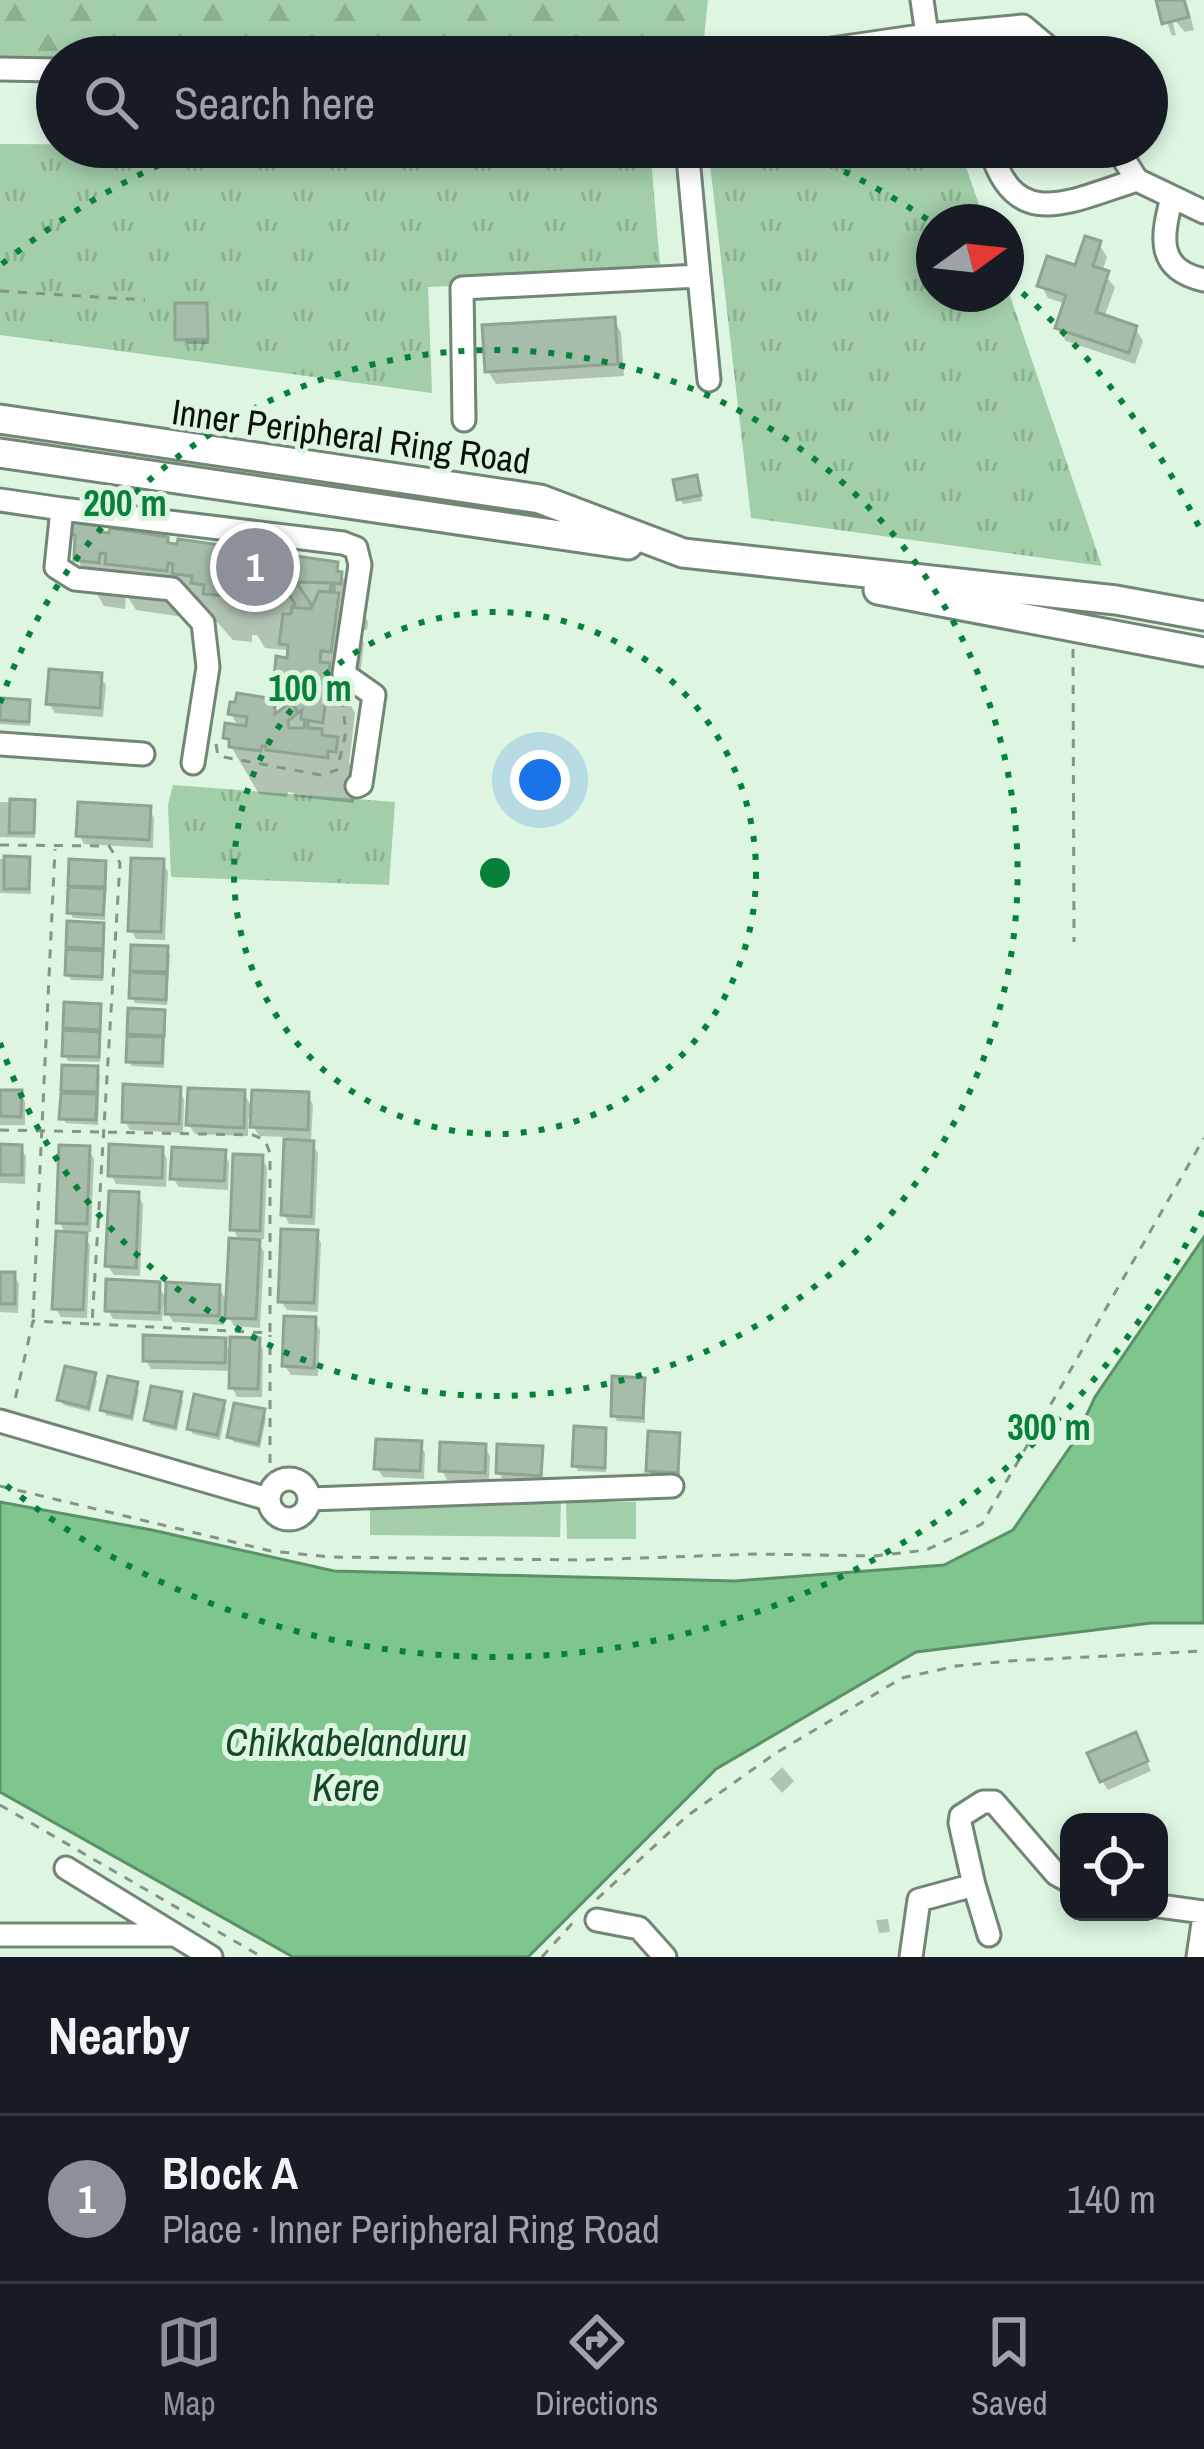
<!DOCTYPE html>
<meta charset="utf-8">
<style>
:root{--surface:#171b24;--page:#242831;--text:#f1f3f6;--muted:#9ea1a6;--line:#363941;--accent:#8c9099}
body{margin:0;font-family:"Archivo Narrow",sans-serif;background:var(--page);color:var(--text)}
.controls{position:absolute;right:36px;bottom:36px;display:grid;overflow:hidden;border-radius:24px;box-shadow:0 6px 18px #0003}
.controls button{width:108px;height:108px;display:grid;place-items:center;padding:0;border:0;border-bottom:3px solid var(--line);background:var(--surface);color:var(--text);font:60px sans-serif}
.compass{position:absolute;left:916px;top:204px;width:108px;height:108px;border-radius:50%;background:var(--surface);box-shadow:0 6px 18px #0003;rotate:75deg}
.you{position:absolute;left:540px;top:780px;width:42px;height:42px;margin:-30px;border:9px solid #fff;border-radius:50%;background:#1a73e8;box-shadow:0 0 0 18px #1a73e833}
.badge{display:grid;place-items:center;width:78px;height:78px;border-radius:50%;background:var(--accent);color:#fff;font-size:39px;font-weight:700}
.pin{position:absolute;translate:-50% -50%;border:6px solid #fff;box-shadow:0 3px 12px #0006}
.list{margin:0;padding:0;list-style:none}
h2{display:flex;justify-content:space-between;align-items:center;height:156px;margin:0;padding:0 48px;font-size:51px}
h2 small{font-size:39px;font-weight:400;color:var(--muted)}
.list li{display:grid;grid-template-columns:78px 1fr auto;gap:36px;align-items:center;box-sizing:border-box;height:168px;padding:0 48px;border-top:3px solid var(--line)}
.list b{display:block;font-size:45px;white-space:nowrap}
.list p{margin:0;font-size:39px;white-space:nowrap;color:var(--muted)}
.list em{font-size:39px;font-style:normal;color:var(--muted)}
.icon{flex:none;width:66px;height:66px;fill:none;stroke:currentColor;stroke-width:2;stroke-linecap:round;stroke-linejoin:round}
.map{position:relative;flex:none;width:1204px;height:1957px;overflow:hidden}
.search{position:absolute;background:var(--surface);box-shadow:0 6px 18px #0003;left:36px;right:36px;top:36px;height:132px;display:flex;align-items:center;gap:30px;box-sizing:border-box;padding:0 42px;border-radius:66px;color:var(--muted);font-size:45px}
.sheet{height:324px;background:var(--surface)}
nav{display:flex;justify-content:space-around;align-items:center;box-sizing:border-box;height:168px;border-top:3px solid var(--line);background:var(--surface);font-size:33px;color:var(--muted)}
nav a{display:grid;justify-items:center;gap:6px}
nav .on{color:var(--accent)}
.map>svg:first-child{display:block}
.grass{fill:url(#grass-tufts)}
.forest{fill:url(#forest-firs)}
.pitch{fill:#a2ceaa}
.water{fill:#7fc68e;stroke:#5c9067;stroke-width:3}
.shadow{fill:#0003}
.building{fill:#a7bdab;stroke:#8ea391;stroke-width:3}
.lines{fill:none;stroke-linecap:round;stroke-linejoin:round}
.minor-casing{stroke:#728675;stroke-width:27}
.major-casing{stroke:#728675;stroke-width:33}
.path{stroke:#849587;stroke-width:3;stroke-dasharray:9 9;stroke-linecap:butt}
.minor{stroke:#fff;stroke-width:21}
.major{stroke:#fff;stroke-width:27}
.ring{fill:none;stroke:#07813a;stroke-width:6;stroke-dasharray:6 12}
.labels{text-anchor:middle;stroke-width:10;stroke-linejoin:round;paint-order:stroke}
.street-label{font-size:36px;fill:#0a110b;stroke:#def5e2}
.water-label{font-size:39px;font-style:italic;fill:#154925;stroke:#def5e2}
.centre{fill:#07813a;stroke:#def5e2;stroke-width:6}
.ring-label{font-size:36px;text-anchor:middle;font-weight:bold;fill:#07813a;stroke:#def5e2;stroke-width:10;stroke-linejoin:round;paint-order:stroke}
</style>
<div class="map">
<svg width="1204" height="1957" viewBox="0 0 1204 1957">
<defs>
<pattern id="grass-tufts" width="24" height="20" patternUnits="userSpaceOnUse" patternTransform="scale(3)"><rect width="24" height="20" fill="#a2ceaa"/><path d="M3 7l-1-3M5 7V3M7 7l1-3M15 17l-1-3M17 17v-4M19 17l1-3" fill="none" stroke="#8ab091"/></pattern>
<pattern id="forest-firs" width="22" height="20" patternUnits="userSpaceOnUse" patternTransform="scale(3)"><rect width="22" height="20" fill="#a2ceaa"/><path d="M5 1l3.5 6h-7zM16 11l3.5 6h-7z" fill="#8ab091"/></pattern>
</defs>
<rect width="100%" height="100%" fill="#def5e2"/>
<path class="grass" d="M0,144L650,147L661,276L428,287L432,393L0,335Z
M708,147H959L985,222H934V294H1006V284L1102,566L751,518Z
M173,785L395,802L389,885L171,877L168,805Z"/>
<path class="forest" d="M0,0H708L702,57H57V79L0,78Z"/>
<path class="pitch" d="M370,1497L561,1499L560,1537L370,1535Z
M566,1502H636V1539H567Z"/>
<path class="water" d="M1204,1237V1623H1151L916,1652L716,1769L528,1957H293L0,1792V1502L152,1530L334,1571L735,1581L944,1565L1013,1530L1075,1440L1095,1397Z"/>
<path class="shadow" d="M1159,0H1186L1194,30L1185,32L1171,16L1176,35L1172,36Z
M1099,244L1107,257L1102,272L1115,287L1104,318L1135,328L1143,341L1135,364L1066,341L1058,328L1066,304L1048,298L1041,285L1077,269Z
M206,306L209,344H188L184,338Z
M614,320L621,333L624,376L496,384L488,371Z
M699,484L702,501L683,504L680,499Z
M98,529L102,535L166,539L170,546L232,550L241,565H336L368,622L367,630H357L364,643L357,698L346,697L355,713L349,763L363,787L362,798L354,797V803L296,797L293,793L288,792L287,797L259,794L226,738L239,728L231,714L270,706L278,715L288,708L276,687L290,661L286,650L265,648L257,635H252V642L233,640L217,622L136,610L126,594L125,609L104,606L77,559L78,544L72,533Z
M100,676L106,685L103,717L55,713L49,704Z
M0,701L28,703L30,726L0,724Z
M0,802L33,803L35,838L0,837Z
M149,809L154,818L153,848L84,844L79,835Z
M0,859L28,860L31,894L0,893Z
M163,862L168,872L165,940L136,939L131,930Z
M72,863L104,864L107,870L105,920L73,918L70,913Z
M70,924L102,926L105,931L103,981L71,980L68,974Z
M134,948L166,949L170,955L167,1005L135,1003L132,998Z
M67,1005L99,1007L102,1012L100,1062L68,1061L65,1055Z
M131,1011L163,1012L166,1018L164,1068L132,1066L129,1061Z
M65,1068L97,1069L100,1075L98,1125L66,1123L62,1118Z
M179,1090L184,1099L183,1133L130,1130L125,1121Z
M0,1093H20L25,1102V1125H0Z
M244,1093L254,1112L308,1095L313,1105L311,1142L318,1153L315,1225L289,1224L284,1214L287,1137L259,1136L248,1118V1136L195,1134L189,1125Z
M0,1147L21,1148L26,1157L25,1184L0,1183Z
M88,1149L94,1159L91,1232H83L90,1245L87,1318L61,1317L55,1308L66,1234L59,1222Z
M162,1150L167,1159L166,1187L116,1184L111,1175Z
M224,1153L229,1162L228,1190L179,1187L173,1178Z
M261,1158L267,1167L264,1239H256L264,1252L260,1328L234,1326L224,1308L223,1325L173,1322L163,1305L162,1321L113,1319L108,1310L158,1285L168,1302L219,1288L229,1305L240,1242L233,1229Z
M138,1195L143,1204L140,1276L114,1275L108,1266Z
M316,1233L321,1243L318,1312L287,1310L281,1301Z
M0,1275H13L19,1284L18,1313L0,1312Z
M314,1320L320,1330L318,1376L291,1375L285,1366Z
M224,1341L233,1356L258,1341L263,1350L262,1397H237L232,1387V1371L151,1369L146,1360Z
M94,1376L97,1381L90,1412L64,1405L60,1400Z
M643,1381L645,1423L617,1421L614,1416Z
M136,1385L139,1391L133,1421L106,1415L103,1409Z
M180,1395L183,1401L177,1431L151,1425L147,1420Z
M223,1404L226,1409L220,1440L193,1434L190,1428Z
M263,1412L266,1418L260,1448L234,1442L230,1437Z
M605,1431L606,1472L578,1471L575,1466Z
M678,1435L680,1478L652,1476L649,1471Z
M420,1444L425,1453L424,1479L383,1477L377,1468Z
M484,1447L490,1456L489,1482L447,1480L442,1470Z
M541,1449L543,1480L502,1478L499,1473Z
M1140,1745L1151,1771L1108,1790L1102,1781Z
M782,1767L794,1781L782,1793L770,1779Z
M888,1919L890,1932L879,1933L876,1920Z"/>
<path class="building" d="M1156,0H1184L1189,17L1162,24Z
M1014,31L1018,57H999L995,34Z
M1085,236L1101,241L1093,266L1109,271L1096,312L1137,326L1129,353L1055,328L1066,295L1037,286L1047,256L1075,265Z
M175,303H207L208,339L175,340Z
M615,317L618,364L485,372L482,325Z
M697,475L701,495L677,500L673,480Z
M70,522L100,526V532L109,533L110,528L168,537V543L177,544L178,539L234,547L233,557L239,558L240,548L338,562L337,571L342,572L341,584L334,583V592H330L331,583L296,582L311,604V609L292,607L295,604L279,579L273,596L266,595L264,605L234,601L236,590L227,589L226,596L203,594L204,585L191,583L192,576L172,574L173,564L168,563L167,571L105,564L106,554L100,553L99,563L74,560L75,535L69,534Z
M319,591L339,593L331,652L321,651L320,662L330,663L323,723L301,719L302,710L298,713L291,699L279,697L280,689L273,688L276,656L287,658L288,645L279,644L283,614H291L292,607L311,609Z
M49,669L102,673L100,708L46,704Z
M237,693L268,698V703L275,704V714L291,702L298,713L288,721L289,728H304L305,720L308,721V728L322,729V735L338,737L336,752L328,751V758L266,750V746H262L261,751L229,747V739L223,738L225,723L246,726L247,717L228,714L230,702H235Z
M0,698L30,700L29,722L0,720Z
M10,799L35,800L34,833H9Z
M78,802L151,806L149,840L76,836Z
M4,856L30,857L29,889H4Z
M131,858L164,859L161,932L128,931Z
M69,859L106,861L105,887L68,886Z
M68,887L105,889L103,915L67,913Z
M67,921L104,923L103,949L66,947Z
M131,945L168,946L167,972L130,971Z
M66,949L103,951L102,977L65,975Z
M130,972L167,974L166,1000L129,998Z
M64,1002L101,1004L100,1030L63,1028Z
M128,1008L165,1010L164,1036L127,1034Z
M63,1030L100,1032L99,1057L62,1056Z
M127,1036L163,1037L162,1063L126,1062Z
M62,1065L98,1066L97,1092L61,1091Z
M123,1084L181,1087L179,1124L122,1122Z
M188,1088L245,1090L244,1128L186,1125Z
M0,1090H22L21,1117L0,1116Z
M252,1090L309,1092L308,1130L250,1127Z
M61,1093L97,1094L96,1120L59,1119Z
M284,1139L314,1141L311,1217L281,1215Z
M0,1144L22,1145V1175H0Z
M109,1144L163,1147L162,1178L108,1176Z
M59,1145L90,1146L87,1224L56,1223Z
M172,1147L226,1150L224,1181L170,1179Z
M233,1154L263,1155L260,1231L230,1230Z
M109,1191L139,1192L136,1268L105,1266Z
M281,1229L318,1230L314,1303L278,1302Z
M56,1231L87,1233L83,1310L52,1309Z
M229,1238L260,1240L256,1319L225,1318Z
M0,1272H15V1304H0Z
M106,1279L160,1282L159,1313L105,1311Z
M166,1282L220,1285L219,1316L165,1314Z
M284,1316L316,1317L314,1368L282,1366Z
M143,1335L226,1338L225,1363L143,1361Z
M230,1337L260,1338L258,1389L229,1388Z
M65,1366L96,1373L88,1408L57,1400Z
M108,1376L138,1382L131,1417L100,1410Z
M612,1376L645,1378L643,1418L611,1416Z
M151,1386L182,1392L175,1427L144,1420Z
M194,1394L225,1401L217,1435L187,1429Z
M234,1403L265,1409L258,1444L227,1437Z
M574,1426L606,1428L605,1468L572,1466Z
M648,1431L680,1433L678,1473L646,1471Z
M376,1439L422,1441L420,1471L374,1469Z
M440,1442L486,1444L485,1473L439,1471Z
M497,1444L543,1446L541,1476L496,1473Z
M1136,1732L1148,1761L1100,1782L1087,1753Z"/>
<g class="lines">
<defs>
<path id="minor" d="M922,0L927,35L1023,26L1060,57
M777,57L927,35L947,57
M0,69L57,70
M990,147C1014,235 1072,200 1137,180
M1116,147L1137,180L1204,212
M1172,197C1162,236 1155,269 1204,280
M699,276L709,380
M464,420L462,288L699,276L687,147
M0,500L62,509
M0,744L143,754
M193,763L208,667L203,623L172,589L75,579L56,567L62,509L343,543L356,548L360,565L344,674L374,695L361,784L357,786
M0,1421L268,1499
M269 1499a20 20 0 1 1 40 0a20 20 0 1 1-40 0Z
M310,1499L672,1486
M66,1868L211,1957
M974,1885L989,1935
M1159,1906L1204,1912
M597,1920L639,1928L665,1957
M0,1935H175
M911,1957L919,1900L974,1885L960,1823L961,1816L983,1802H994L1056,1874L1069,1881
M1198,1957L1204,1916"/>
<path id="major" d="M0,419L540,499L683,553L1116,600L1204,616
M0,453L628,545
M878,590L1204,652"/>
</defs>
<use href="#minor" class="minor-casing"/>
<use href="#major" class="major-casing"/>
<path class="path" d="M0,291L145,300
M1073,649L1074,942
M216,744L218,756L321,775L337,770L346,732L341,693
M0,845L109,846L120,863L92,1324L33,1321L14,1404
M0,1130L253,1135L265,1140L270,1153V1333L93,1324
M33,1318L55,849
M270,1481V1335
M0,1486L271,1551L330,1557L583,1560L757,1554L875,1556L926,1550L982,1524L1204,1138
M0,1805L262,1957
M597,1899L687,1816L776,1753L902,1678L956,1666L1009,1661L1204,1651
M542,1957L577,1918"/>
<use href="#minor" class="minor"/>
<use href="#major" class="major"/>
</g>
<g class="ring">
<circle cx="495" cy="873" r="261"/>
<path d="M0 703A523 523 0 1 1 0 1043"/>
<path d="M1203 1211A784 784 0 0 1 2 1482M2 264A784 784 0 0 1 195 149M795 149A784 784 0 0 1 933 223M1009 281A784 784 0 0 1 1203 535"/>
</g>
<g class="labels">
<g class="street-label">
<text transform="translate(351 436) rotate(8)" y="13">Inner Peripheral Ring Road</text>
</g>
<g class="water-label">
<text x="346" y="1756">Chikkabelanduru<tspan x="346" dy="45">Kere</tspan></text>
</g>
</g>
<circle cx="495" cy="873" r="18" class="centre"/>
<g class="ring-label">
<text x="125" y="516">200 m</text>
<text x="310" y="701">100 m</text>
<text x="1049" y="1440">300 m</text>
</g>
</svg>
<div class="controls">
<button><svg class="icon" aria-label="locate" viewBox="0 0 24 24"><circle cx="12" cy="12" r="6"/><path d="M12 2v4M12 18v4M2 12h4M18 12h4"/></svg></button>
</div>
<svg class="compass" viewBox="-18 -18 36 36"><path d="M0-13l5 13h-10z" fill="#e53935"/><path d="M0 13l5-13h-10z" fill="#9ea1a6"/></svg>
<div class="you"></div>
<div class="pin badge" style="left:255px;top:567px">1</div>
<div class="search"><svg class="icon" aria-label="search" viewBox="0 0 24 24"><circle cx="10" cy="10" r="6"/><path d="M15 15l6 6"/></svg>Search here</div>
</div>
<section class="sheet">
<h2>Nearby<small></small></h2>
<ul class="list">
<li><span class="badge">1</span><div><b>Block A</b><p>Place · Inner Peripheral Ring Road</p></div><em>140 m</em></li>
</ul>
</section>
<nav>
<a class="on"><svg class="icon" aria-label="map" viewBox="0 0 24 24"><path d="M3 6l6-2 6 2 6-2v14l-6 2-6-2-6 2zM9 4v14M15 6v14"/></svg>Map</a>
<a><svg class="icon" aria-label="directions" viewBox="0 0 24 24"><path d="M12 3l9 9-9 9-9-9zM9 14v-3h6M13 9l2 2-2 2"/></svg>Directions</a>
<a><svg class="icon" aria-label="saved" viewBox="0 0 24 24"><path d="M7 4h10v16l-5-4-5 4z"/></svg>Saved</a>
</nav>
